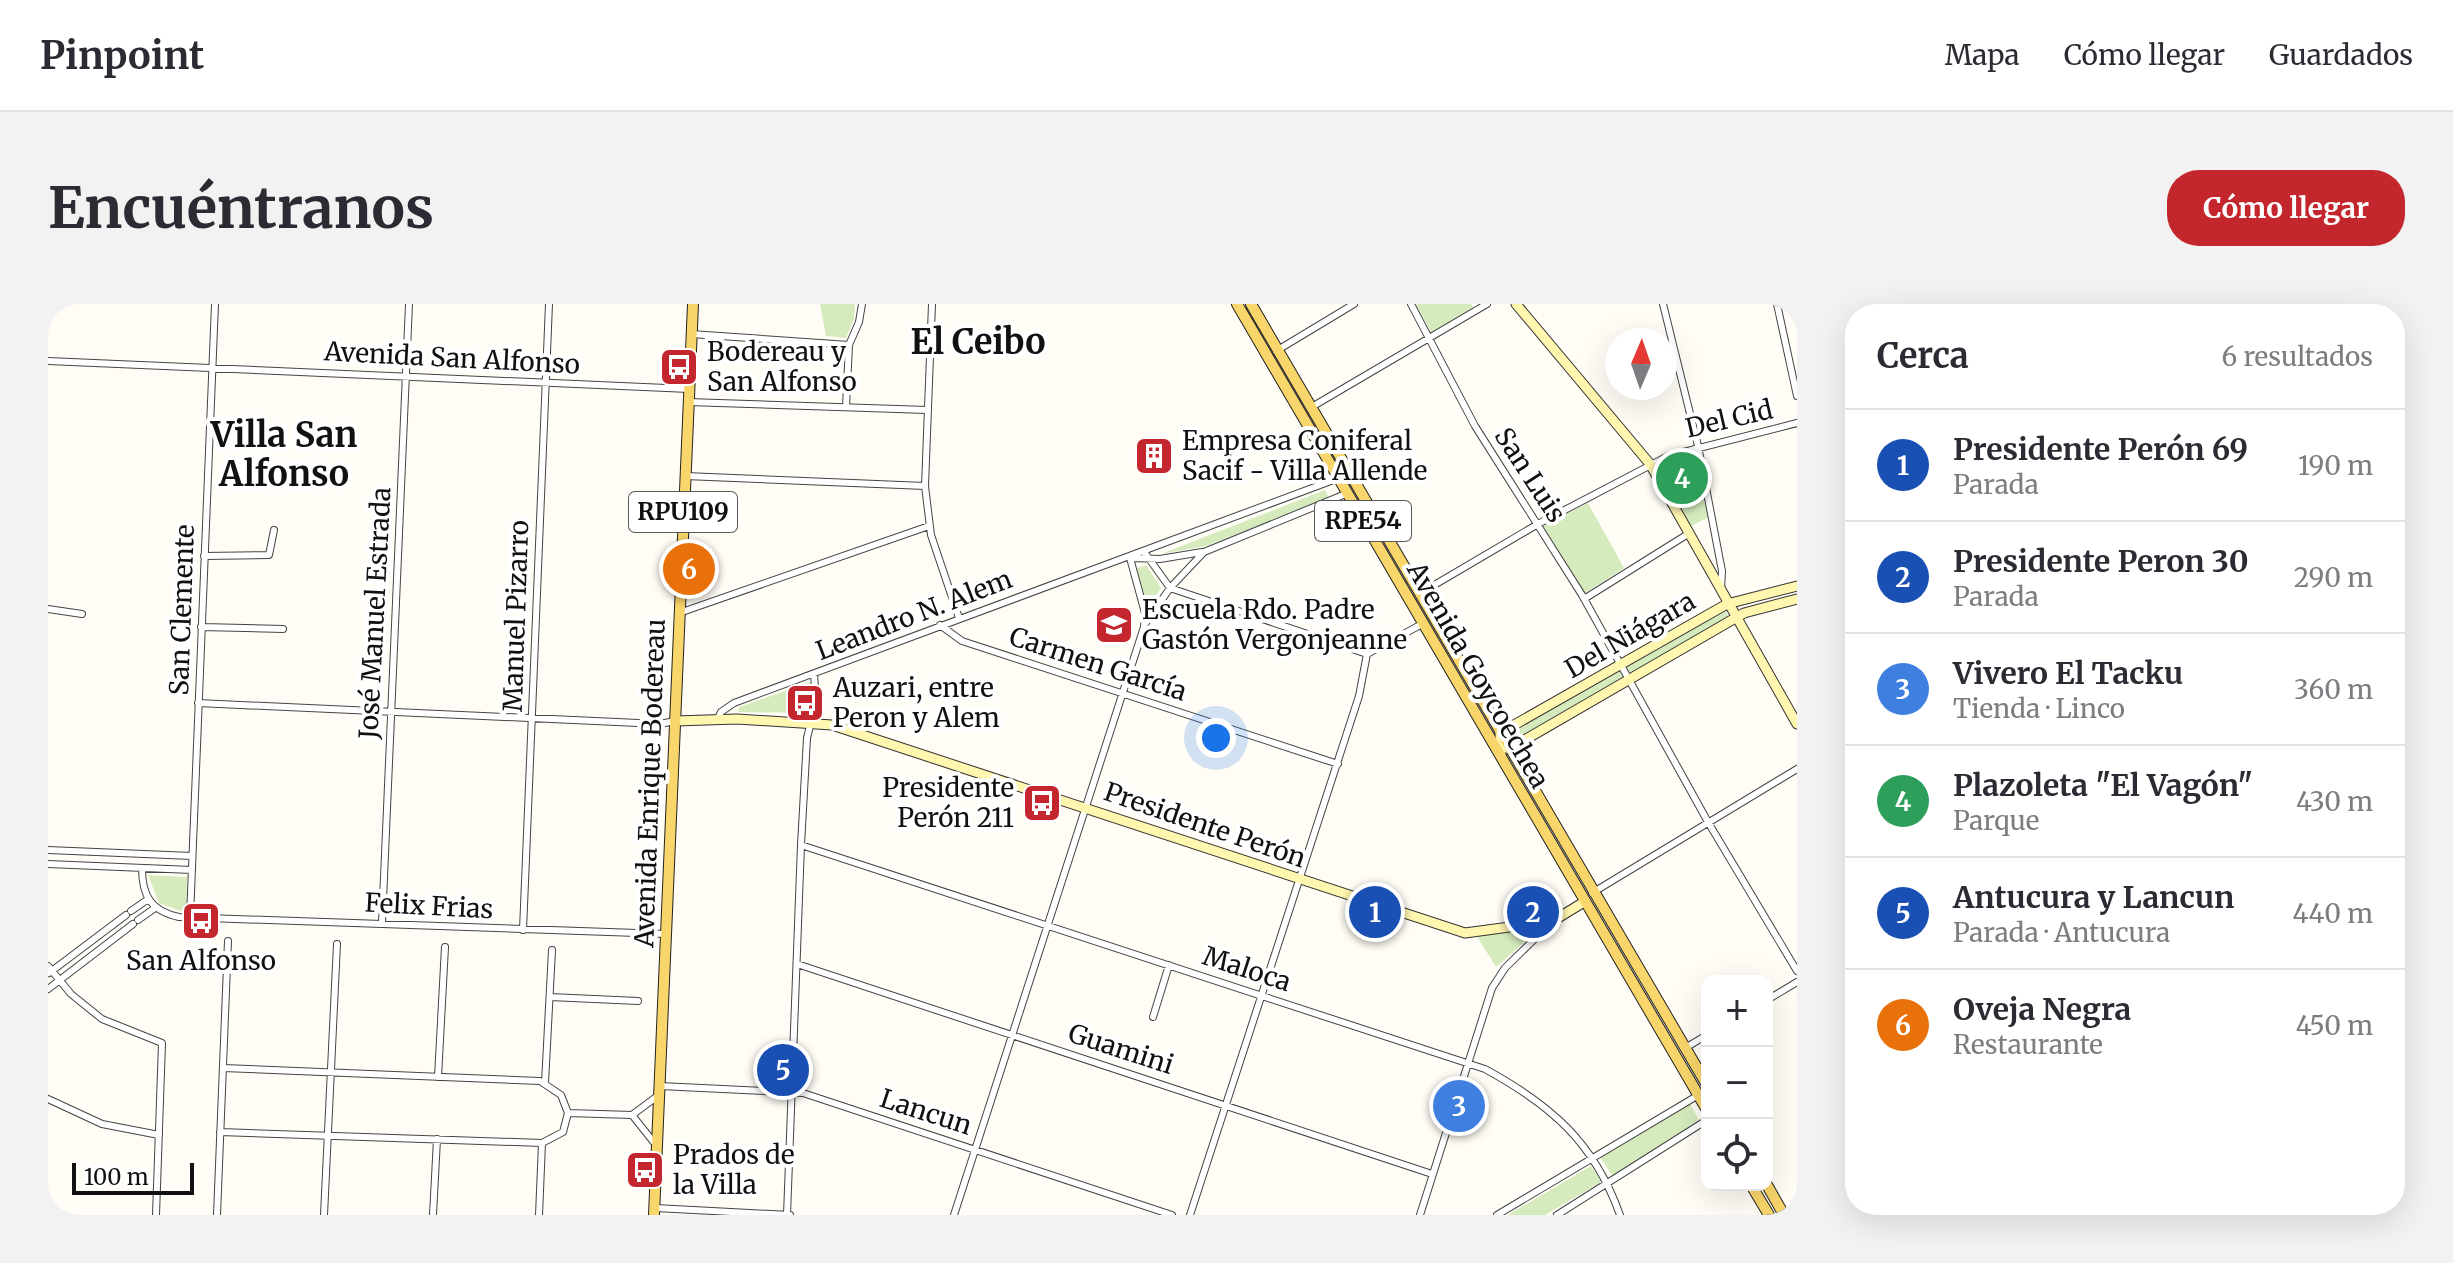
<!DOCTYPE html>
<html lang="es">
<meta charset="utf-8">
<style>
:root{--surface:#fff;--page:#f2f2f3;--text:#2b2b33;--muted:#7c7c81;--line:#e1e1e2;--accent:#c4262e}
body{margin:0;font-family:Merriweather,serif;background:var(--page);color:var(--text)}
.controls{position:absolute;right:24px;bottom:24px;display:grid;overflow:hidden;border-radius:16px;box-shadow:0 8px 32px #0002}
.controls button{width:72px;height:72px;display:grid;place-items:center;padding:0;border:0;border-bottom:2px solid var(--line);background:var(--surface);color:var(--text);font:40px sans-serif}
.compass{position:absolute;left:1557px;top:24px;width:72px;height:72px;border-radius:50%;background:var(--surface);box-shadow:0 8px 32px #0002;rotate:2deg}
.scale{position:absolute;left:24px;bottom:20px;width:122px;box-sizing:border-box;padding-left:8px;border:4px solid #111;border-top:0;font-size:22px;line-height:28px;white-space:nowrap;color:#111;-webkit-text-stroke:6px #fff;paint-order:stroke}
.you{position:absolute;left:1168px;top:434px;width:28px;height:28px;margin:-20px;border:6px solid #fff;border-radius:50%;background:#1a73e8;box-shadow:0 0 0 12px #1a73e833}
.badge{display:grid;place-items:center;width:52px;height:52px;border-radius:50%;background:var(--accent);color:#fff;font-size:26px;font-weight:700}
.pin{position:absolute;translate:-50% -50%;border:4px solid #fff;box-shadow:0 2px 8px #0006}
.list{margin:0;padding:0;list-style:none}
h2{display:flex;justify-content:space-between;align-items:center;height:104px;margin:0;padding:0 32px;font-size:34px}
h2 small{font-size:26px;font-weight:400;color:var(--muted)}
.list li{display:grid;grid-template-columns:52px 1fr auto;gap:24px;align-items:center;box-sizing:border-box;height:112px;padding:0 32px;border-top:2px solid var(--line)}
.list b{display:block;font-size:30px;white-space:nowrap}
.list p{margin:0;font-size:26px;white-space:nowrap;color:var(--muted)}
.list em{font-size:26px;font-style:normal;color:var(--muted)}
.icon{flex:none;width:44px;height:44px;fill:none;stroke:currentColor;stroke-width:2;stroke-linecap:round;stroke-linejoin:round}
.map{position:relative;flex:none;width:1749px;height:911px;overflow:hidden;border-radius:32px}
header{display:flex;align-items:center;gap:48px;box-sizing:border-box;height:112px;padding:0 40px;background:var(--surface);border-bottom:2px solid var(--line)}
header strong{font-size:38px}
nav{display:flex;gap:44px;margin-inline-start:auto;font-size:28px}
.intro{display:flex;align-items:center;justify-content:space-between;box-sizing:border-box;height:192px;padding:0 48px}
h1{margin:0;font-size:56px}
.button{padding:20px 36px;border-radius:32px;background:var(--accent);color:#fff;font-size:28px;font-weight:700}
main{display:flex;gap:48px;padding:0 48px}
aside{flex:1;background:var(--surface);border-radius:32px;box-shadow:0 8px 32px #0002}
.map>svg:first-child{display:block}
.green{fill:#d5ebbd}
.lines{fill:none;stroke-linecap:round;stroke-linejoin:round}
.minor-casing{stroke:#444;stroke-width:8}
.secondary-casing{stroke:#333;stroke-width:11}
.primary-casing{stroke:#222;stroke-width:12}
.minor{stroke:#fff;stroke-width:6}
.secondary{stroke:#fff6b0;stroke-width:9}
.primary{stroke:#f9d66b;stroke-width:10}
.labels{text-anchor:middle;stroke-width:8;stroke-linejoin:round;paint-order:stroke}
.shield{fill:#fff;stroke:#585858;stroke-width:2}
.shield-label{font-size:24px;font-weight:bold;fill:#111}
.poi-label{font-size:26px;fill:#111;stroke:#fff;text-anchor:start}
.street-label{font-size:26px;fill:#111;stroke:#fff}
.district-label{font-size:34px;font-weight:bold;fill:#111;stroke:#fff}
</style>
<header>
<strong>Pinpoint</strong>
<nav><a>Mapa</a><a>Cómo llegar</a><a>Guardados</a></nav>
</header>
<div class="intro"><h1>Encuéntranos</h1><a class="button">Cómo llegar</a></div>
<main>
<div class="map">
<svg width="1749" height="911" viewBox="0 0 1749 911">
<rect width="100%" height="100%" fill="#fffdf5"/>
<path class="green" d="M772,0H807L806,15L798,34L778,32Z
M1368,0H1423L1427,7L1384,30Z
M1647,145L1662,212L1640,224L1607,160Z
M1277,186L1281,194L1158,242L1113,250Z
M1540,199L1576,264L1537,289L1495,222Z
M1098,261L1113,284L1099,305L1087,265Z
M1678,307L1680,313L1583,372L1577,362Z
M1572,365L1578,376L1465,438L1460,430Z
M762,378L761,405L758,409L690,408L691,403Z
M100,571L139,573L138,609L111,599Z
M1495,622L1448,663L1427,629Z
M1642,800L1651,816L1565,873L1552,853Z
M1543,862L1553,878L1497,911H1460Z"/>
<g class="lines">
<defs>
<path id="minor" d="M884,0L877,182L883,231L911,314
M1363,0L1427,122L1534,291L1660,518L1749,667
M1615,0L1650,142L1674,267L1673,286
M1729,0L1749,92
M643,30L801,41
M1228,47L1306,0
M0,57L641,85
M640,98L879,106
M798,103L801,41L811,18L814,0
M1262,104L1439,0
M637,172L877,182
M1097,249L1122,284L1319,350
M156,252L221,251L226,226
M1085,254L1112,255L1154,248
M1371,290L1490,220L1620,152L1749,119
M1536,295L1640,230
M0,305L34,310
M631,309L881,222
M1097,320L1122,284L1156,248L1300,189
M892,321L914,337L1290,460
M153,323L235,325
M1319,350L1374,320
M150,399L612,420L627,417
M670,414L673,408L686,399L1291,174
M753,541L1437,765C1503,801 1546,838 1572,911
M0,546L144,552
M0,560L144,566
M94,564C94,592 103,607 131,613L618,630
M1544,589L1749,465
M83,607L99,596
M142,613L167,0
M90,616L107,604
M334,619L361,0
M475,626L501,0
M749,660L1384,870
M0,662L23,690L54,715L114,739L108,911
M1,669L78,611
M0,685L85,620
M502,693L590,697
M1719,696L1749,678
M1105,713L1121,661
M1637,744L1659,731
M175,764L492,777L513,791L520,809
M390,773L397,643
M497,779L504,646
M612,782L755,789L1124,911
M0,795L54,820L111,831
M584,811L608,841
M172,828L494,839
M607,904L742,911
M0,908L10,911
M1736,910L1749,902
M169,911L180,637
M276,911L289,640
M385,911L389,835
M491,911L494,839L515,828L520,809L584,811L611,791
M739,911L753,541L759,434L768,397L766,370
M906,911L1096,323L1097,309L1082,254
M1142,911L1311,392L1319,350
M1372,911L1444,684L1457,664L1505,617
M1449,911L1659,786
M1509,911L1659,816"/>
<path id="secondary" d="M1468,0L1602,160L1749,420
M627,417L689,415L784,421L1417,629L1505,617L1536,598
M1458,443L1461,445L1696,309L1749,295
M1453,452L1452,429L1679,300L1749,282"/>
<path id="primary" d="M1189,0L1659,806
M1203,0L1659,781
M1703,881L1721,911
M1719,881L1736,911
M606,911L645,0"/>
</defs>
<use href="#minor" class="minor-casing"/>
<use href="#secondary" class="secondary-casing"/>
<use href="#primary" class="primary-casing"/>
<use href="#minor" class="minor"/>
<use href="#secondary" class="secondary"/>
<use href="#primary" class="primary"/>
</g>
<defs>
<symbol id="bus-square" viewBox="-11 -11 22 22"><rect x="-9" y="-9" width="18" height="18" rx="4" fill="#c4262e" stroke="#fff"/><path d="M-5-6H5V4H4V6H2V4H-2V6H-4V4H-5ZM-3.5-4V0h7V-4ZM-3.5 1.2v1.5H-2V1.2ZM2 1.2v1.5H3.5V1.2Z" fill="#fff"/></symbol>
<symbol id="building-square" viewBox="-11 -11 22 22"><rect x="-9" y="-9" width="18" height="18" rx="4" fill="#c4262e" stroke="#fff"/><path d="M-4-6H4V6H1V3H-1V6H-4ZM-2.5-4.3h1.7v1.8h-1.7ZM.8-4.3h1.7v1.8H.8ZM-2.5-1h1.7V.8h-1.7ZM.8-1h1.7V.8H.8Z" fill="#fff"/></symbol>
<symbol id="school-square" viewBox="-11 -11 22 22"><rect x="-9" y="-9" width="18" height="18" rx="4" fill="#c4262e" stroke="#fff"/><path d="M0-5L7-2L0 1L-7-2ZM-4 1L0 2.5L4 1V4Q0 6-4 4Z" fill="#fff"/></symbol>
</defs>
<g fill-rule="evenodd">
<use href="#bus-square" x="609" y="41" width="44" height="44"/>
<use href="#building-square" x="1084" y="130" width="44" height="44"/>
<use href="#school-square" x="1044" y="299" width="44" height="44"/>
<use href="#bus-square" x="735" y="377" width="44" height="44"/>
<use href="#bus-square" x="972" y="477" width="44" height="44"/>
<use href="#bus-square" x="131" y="595" width="44" height="44"/>
<use href="#bus-square" x="575" y="844" width="44" height="44"/>
</g>
<g class="labels">
<g class="shield">
<rect x="581" y="188" width="108" height="40" rx="6"/>
<rect x="1267" y="197" width="96" height="40" rx="6"/>
</g>
<g class="shield-label">
<text x="635" y="216">RPU109</text>
<text x="1315" y="225">RPE54</text>
</g>
<g class="poi-label">
<text x="659" y="57">Bodereau y<tspan x="659" dy="30">San Alfonso</tspan></text>
<text x="1134" y="146">Empresa Coniferal<tspan x="1134" dy="30">Sacif - Villa Allende</tspan></text>
<text x="1094" y="315">Escuela Rdo. Padre<tspan x="1094" dy="30">Gastón Vergonjeanne</tspan></text>
<text x="785" y="393">Auzari, entre<tspan x="785" dy="30">Peron y Alem</tspan></text>
<text x="966" y="493" text-anchor="end">Presidente<tspan x="966" dy="30">Perón 211</tspan></text>
<text x="153" y="666" text-anchor="middle">San Alfonso</text>
<text x="625" y="860">Prados de<tspan x="625" dy="30">la Villa</tspan></text>
</g>
<g class="street-label">
<text transform="translate(404 54) rotate(3)" y="9">Avenida San Alfonso</text>
<text transform="translate(1681 115) rotate(-13)" y="9">Del Cid</text>
<text transform="translate(1482 171) rotate(57)" y="9">San Luis</text>
<text transform="translate(134 306) rotate(-88)" y="9">San Clemente</text>
<text transform="translate(327 309) rotate(-87)" y="9">José Manuel Estrada</text>
<text transform="translate(866 311) rotate(-21)" y="9">Leandro N. Alem</text>
<text transform="translate(468 312) rotate(-88)" y="9">Manuel Pizarro</text>
<text transform="translate(1582 331) rotate(-30)" y="9">Del Niágara</text>
<text transform="translate(1050 360) rotate(18)" y="9">Carmen García</text>
<text transform="translate(1430 371) rotate(60)" y="9">Avenida Goycoechea</text>
<text transform="translate(602 479) rotate(-88)" y="9">Avenida Enrique Bodereau</text>
<text transform="translate(1157 521) rotate(19)" y="9">Presidente Perón</text>
<text transform="translate(381 602) rotate(3)" y="9">Felix Frias</text>
<text transform="translate(1199 665) rotate(18)" y="9">Maloca</text>
<text transform="translate(1073 745) rotate(18)" y="9">Guamini</text>
<text transform="translate(878 808) rotate(18)" y="9">Lancun</text>
</g>
<g class="district-label">
<text x="930" y="50">El Ceibo</text>
<text x="236" y="143">Villa San<tspan x="236" dy="39">Alfonso</tspan></text>
</g>
</g>
</svg>
<div class="controls">
<button>+</button>
<button>−</button>
<button><svg class="icon" aria-label="locate" viewBox="0 0 24 24"><circle cx="12" cy="12" r="6"/><path d="M12 2v4M12 18v4M2 12h4M18 12h4"/></svg></button>
</div>
<svg class="compass" viewBox="-18 -18 36 36"><path d="M0-13l5 13h-10z" fill="#e53935"/><path d="M0 13l5-13h-10z" fill="#7c7c81"/></svg>
<div class="scale">100 m</div>
<div class="you"></div>
<div class="pin badge" style="left:1327px;top:608px;background:#1a4fb4">1</div>
<div class="pin badge" style="left:1485px;top:608px;background:#1a4fb4">2</div>
<div class="pin badge" style="left:1411px;top:802px;background:#3f7fe0">3</div>
<div class="pin badge" style="left:1634px;top:174px;background:#2e9e5b">4</div>
<div class="pin badge" style="left:735px;top:766px;background:#1a4fb4">5</div>
<div class="pin badge" style="left:641px;top:265px;background:#e8710a">6</div>
</div>
<aside>
<h2>Cerca<small>6 resultados</small></h2>
<ul class="list">
<li><span class="badge" style="background:#1a4fb4">1</span><div><b>Presidente Perón 69</b><p>Parada</p></div><em>190 m</em></li>
<li><span class="badge" style="background:#1a4fb4">2</span><div><b>Presidente Peron 30</b><p>Parada</p></div><em>290 m</em></li>
<li><span class="badge" style="background:#3f7fe0">3</span><div><b>Vivero El Tacku</b><p>Tienda · Linco</p></div><em>360 m</em></li>
<li><span class="badge" style="background:#2e9e5b">4</span><div><b>Plazoleta &quot;El Vagón&quot;</b><p>Parque</p></div><em>430 m</em></li>
<li><span class="badge" style="background:#1a4fb4">5</span><div><b>Antucura y Lancun</b><p>Parada · Antucura</p></div><em>440 m</em></li>
<li><span class="badge" style="background:#e8710a">6</span><div><b>Oveja Negra</b><p>Restaurante</p></div><em>450 m</em></li>
</ul>
</aside>
</main>
